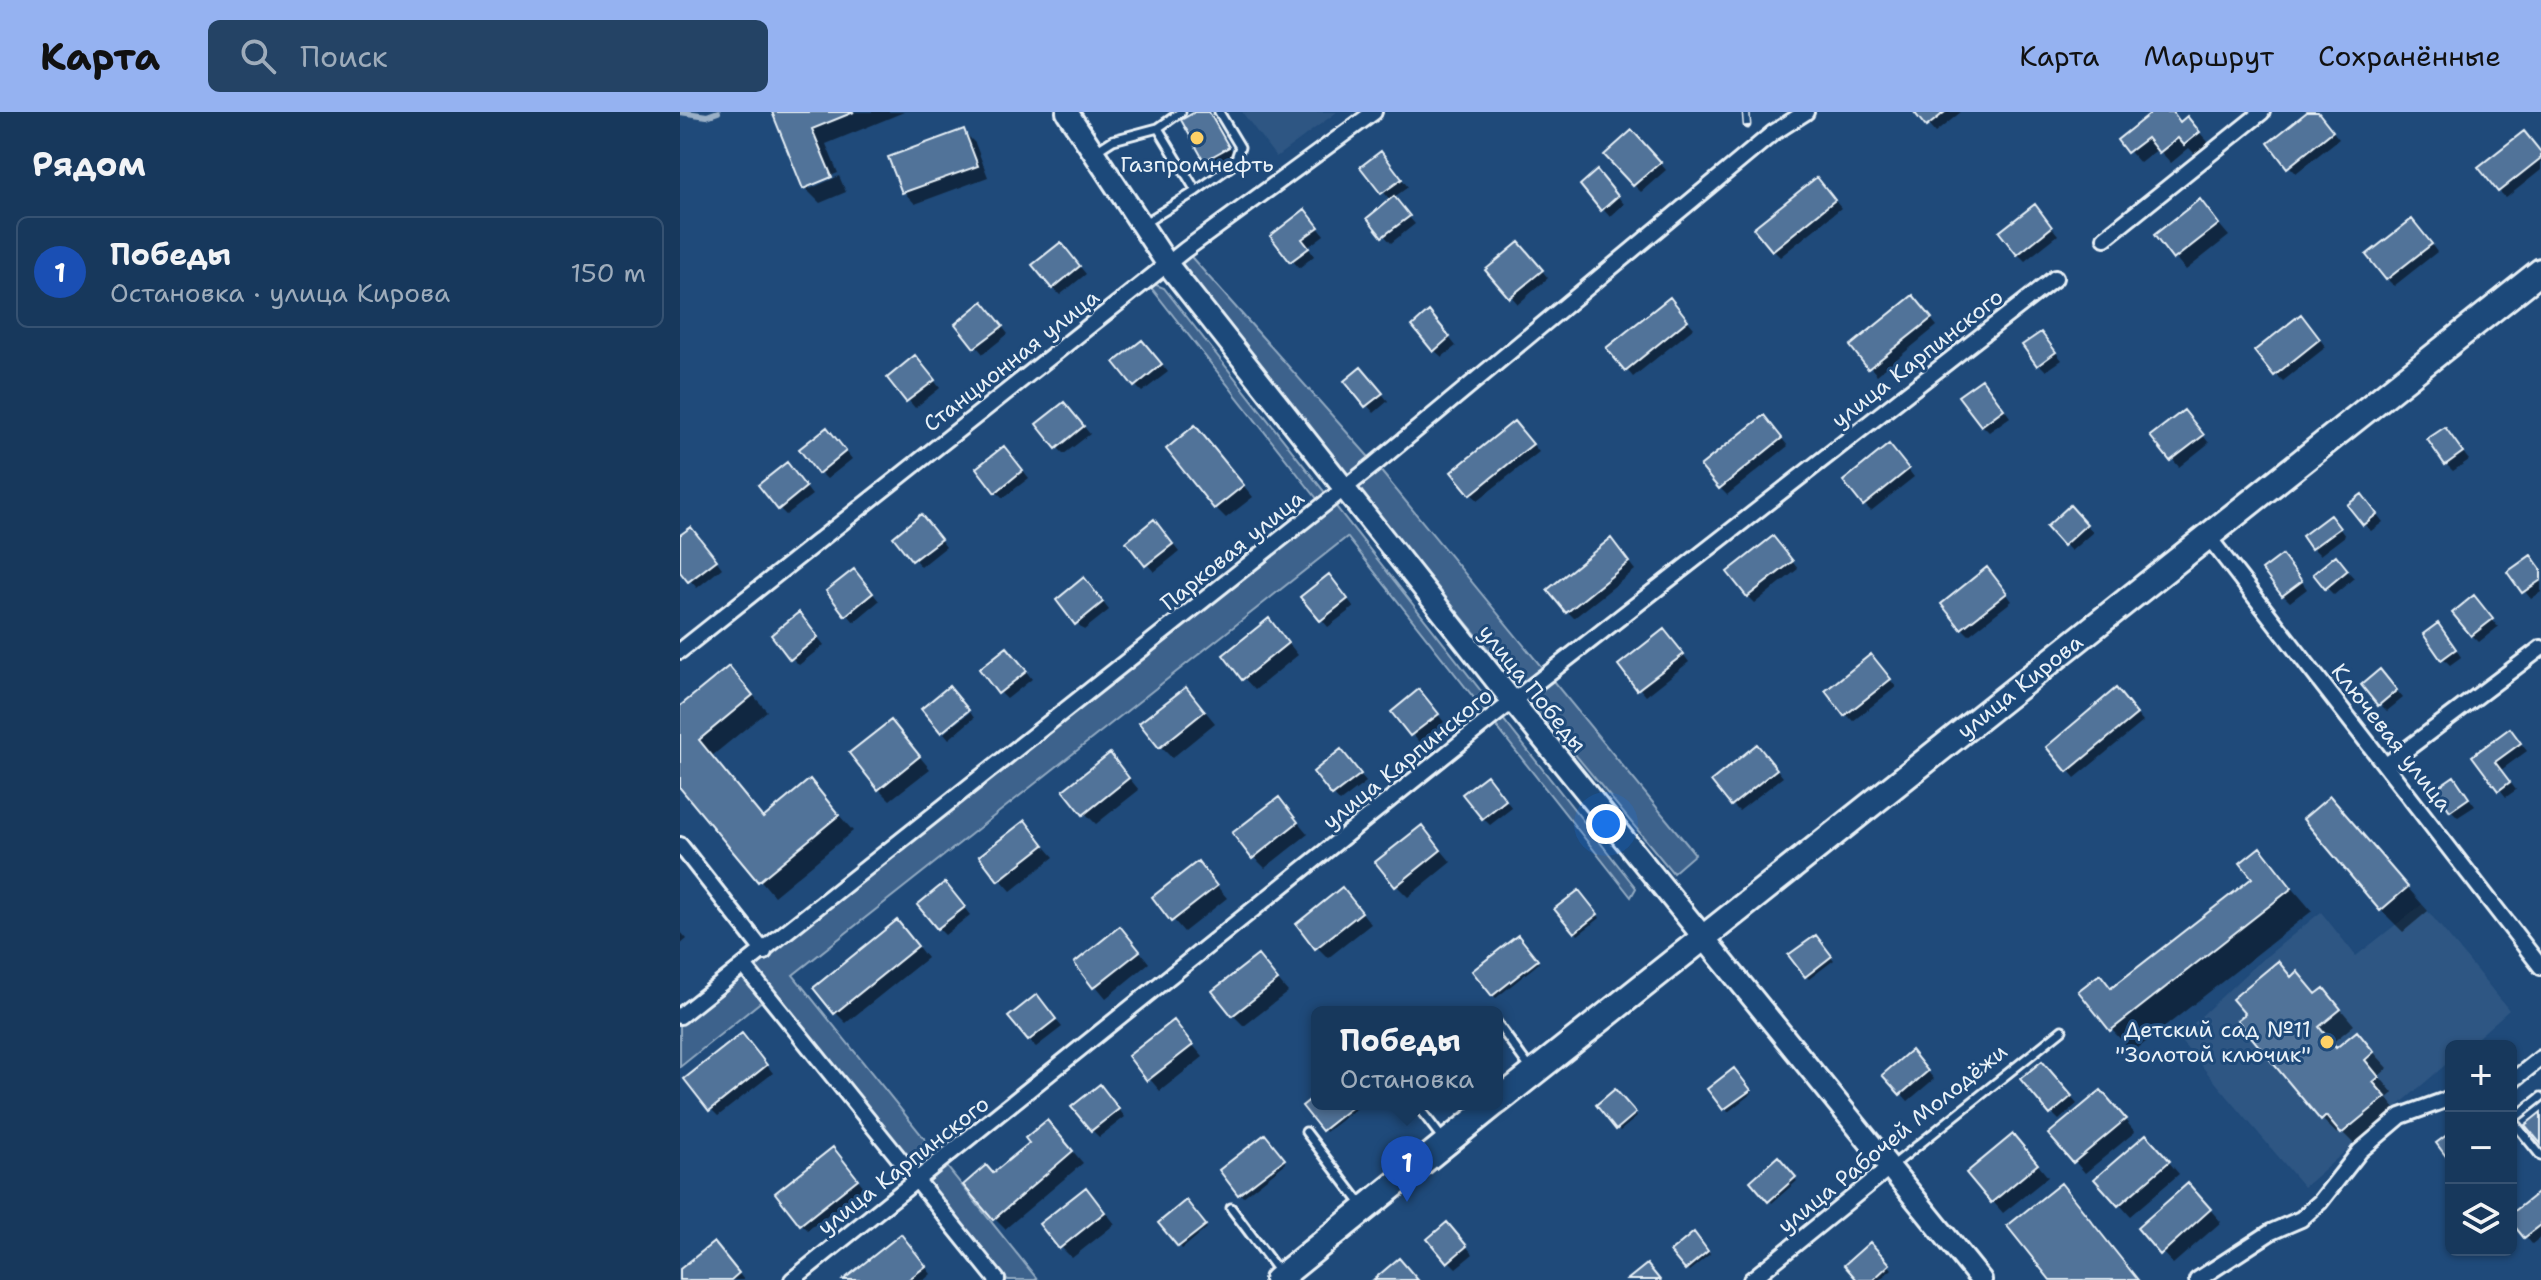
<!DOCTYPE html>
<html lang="ru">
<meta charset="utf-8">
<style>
:root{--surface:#17385c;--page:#244365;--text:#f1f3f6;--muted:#9eacbb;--line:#365272;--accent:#95b2f1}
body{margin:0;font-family:"Shantell Sans",sans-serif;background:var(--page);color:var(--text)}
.controls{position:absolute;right:24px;bottom:24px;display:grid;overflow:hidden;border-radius:12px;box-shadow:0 2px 6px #0004}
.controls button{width:72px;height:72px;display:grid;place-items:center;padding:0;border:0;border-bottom:2px solid var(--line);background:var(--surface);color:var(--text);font:40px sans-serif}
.you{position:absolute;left:926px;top:712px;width:28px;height:28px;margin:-20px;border:6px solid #fff;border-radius:50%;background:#1a73e8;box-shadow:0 0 0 12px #1a73e833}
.badge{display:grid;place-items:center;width:52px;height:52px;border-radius:50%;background:var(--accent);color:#fff;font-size:26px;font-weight:700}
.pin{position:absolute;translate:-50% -66px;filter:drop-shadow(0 2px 4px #0008)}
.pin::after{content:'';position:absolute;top:42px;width:28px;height:24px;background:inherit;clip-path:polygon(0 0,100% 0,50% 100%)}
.popup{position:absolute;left:631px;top:894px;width:192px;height:104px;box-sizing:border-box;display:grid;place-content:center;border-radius:12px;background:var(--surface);filter:drop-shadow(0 2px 6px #0005);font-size:26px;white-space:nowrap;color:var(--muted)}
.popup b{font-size:30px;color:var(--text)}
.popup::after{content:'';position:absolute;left:50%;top:100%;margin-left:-16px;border:16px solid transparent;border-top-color:var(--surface)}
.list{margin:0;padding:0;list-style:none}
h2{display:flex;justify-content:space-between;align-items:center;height:104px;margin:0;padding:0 32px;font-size:34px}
h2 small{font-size:26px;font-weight:400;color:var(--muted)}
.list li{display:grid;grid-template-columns:52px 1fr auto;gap:24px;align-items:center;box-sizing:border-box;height:112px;margin:0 16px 16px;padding:0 16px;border:2px solid var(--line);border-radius:12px}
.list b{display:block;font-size:30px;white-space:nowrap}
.list p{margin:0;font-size:26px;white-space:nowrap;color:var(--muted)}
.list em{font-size:26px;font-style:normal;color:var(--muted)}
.icon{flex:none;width:44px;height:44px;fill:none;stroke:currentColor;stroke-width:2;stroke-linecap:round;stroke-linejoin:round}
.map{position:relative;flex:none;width:1861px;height:1168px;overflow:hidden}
header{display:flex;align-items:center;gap:48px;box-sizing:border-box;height:112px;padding:0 40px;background:var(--accent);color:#111}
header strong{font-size:38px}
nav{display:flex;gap:44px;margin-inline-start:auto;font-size:28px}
.search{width:560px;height:72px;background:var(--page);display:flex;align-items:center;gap:20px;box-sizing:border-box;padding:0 28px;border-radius:12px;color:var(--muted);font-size:30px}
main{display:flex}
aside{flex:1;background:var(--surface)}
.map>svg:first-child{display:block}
.built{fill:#2e5683}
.green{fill:#3c628c;stroke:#92aac2;stroke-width:2}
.shadow{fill:#0007}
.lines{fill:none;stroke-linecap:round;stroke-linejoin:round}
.stream{stroke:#9ab0c7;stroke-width:6}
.building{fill:#517399;stroke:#e8f1f8;stroke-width:2}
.service-casing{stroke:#e8f1f8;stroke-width:13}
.minor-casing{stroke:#e8f1f8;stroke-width:20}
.secondary-casing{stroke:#e8f1f8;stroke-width:26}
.primary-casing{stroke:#e8f1f8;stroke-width:30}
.service{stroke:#1f4a7a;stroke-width:7}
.minor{stroke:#1f4a7a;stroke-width:14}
.secondary{stroke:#1f4a7a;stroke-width:20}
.primary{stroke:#1f4a7a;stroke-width:24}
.rail-casing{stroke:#e8f1f8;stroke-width:9}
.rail{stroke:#1f4a7a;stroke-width:6;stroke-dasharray:18;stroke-linecap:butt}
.poi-dot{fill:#ffd166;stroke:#1f4a7a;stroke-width:3}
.labels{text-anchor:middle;stroke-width:6;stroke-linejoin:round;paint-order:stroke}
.poi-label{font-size:22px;fill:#e8f1f8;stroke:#1f4a7a}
.street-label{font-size:22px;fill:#e8f1f8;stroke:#1f4a7a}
</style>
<header>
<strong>Карта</strong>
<div class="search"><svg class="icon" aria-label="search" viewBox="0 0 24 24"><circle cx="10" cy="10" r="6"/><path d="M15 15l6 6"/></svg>Поиск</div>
<nav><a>Карта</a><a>Маршрут</a><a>Сохранённые</a></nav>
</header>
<main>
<aside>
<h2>Рядом<small></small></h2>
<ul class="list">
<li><span class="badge" style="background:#1a4fb4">1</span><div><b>Победы</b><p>Остановка · улица Кирова</p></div><em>150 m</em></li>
</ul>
</aside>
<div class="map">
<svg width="1861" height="1168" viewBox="0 0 1861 1168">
<rect width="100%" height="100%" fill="#1f4a7a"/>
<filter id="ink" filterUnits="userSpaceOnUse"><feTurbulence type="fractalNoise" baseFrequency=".0125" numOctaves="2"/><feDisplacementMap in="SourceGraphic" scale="16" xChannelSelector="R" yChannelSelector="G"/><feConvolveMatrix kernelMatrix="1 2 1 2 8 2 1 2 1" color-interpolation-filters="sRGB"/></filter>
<g filter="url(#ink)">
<path class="built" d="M562,0H657L596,45Z
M1742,792L1829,898L1788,934H1771V948L1624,1075L1498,926L1571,857L1641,800L1676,844Z"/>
<path class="green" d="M505,138L695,352L1015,742L993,761L686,389L497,145Z
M466,169L484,176L956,776L951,785L667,425L113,863L358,1168H328L88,884L0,955V907L642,393Z"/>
<path class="shadow" d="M95,0H224L146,32L158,61L130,72V77L159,64L166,80L140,91L125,76Z
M519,0L533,4L554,43L533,55L526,48Z
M1237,0H1281L1255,21Z
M1475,0H1492L1502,11L1507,7L1530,32L1516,43L1509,36L1491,51L1478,37L1460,51L1440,28Z
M1630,0H1637L1659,27L1616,61L1609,54Z
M284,20L295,31L308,65L235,92L224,80Z
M959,27L986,58L961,80L954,73Z
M1861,41V58L1826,86L1819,79Z
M708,49L728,75L713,86L735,112L711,131L689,106L711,89L683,55Z
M924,68L944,92L930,105L902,73Z
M1143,74L1161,96L1100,145L1093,138Z
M1520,90L1549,124L1506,158L1476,124Z
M1361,102L1378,123L1345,149L1338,142Z
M631,106L644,123L628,135L634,144L619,156L592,124Z
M1739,116L1757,140L1714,174L1707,167Z
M846,139L868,166L838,192L808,158Z
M388,140L406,162L380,183L373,176Z
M1240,193L1257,214L1197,263L1173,235Z
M996,195L1014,216L953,265L929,236Z
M310,199L328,222L303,242L278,212Z
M756,209L776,234L762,245L754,238Z
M1627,212L1646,235L1603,269L1596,262Z
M1361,222L1382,248L1366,259L1359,252Z
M469,237L488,260L462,280L455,273Z
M242,253L260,276L235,296L210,266Z
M688,265L708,289L694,301L667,270Z
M1309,276L1330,305L1309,320L1302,313Z
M391,299L410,322L384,342L377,335Z
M1510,307L1529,331L1499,355L1473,324Z
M1090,312L1108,334L1047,383L1040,376Z
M515,315L573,385L546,406L535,395Z
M1765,317L1789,348L1773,359L1766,352Z
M841,318L859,340L798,388L791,382Z
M154,324L172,347L147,367L140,360Z
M1216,342L1234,365L1191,399L1184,392Z
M331,343L349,366L323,386L316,379Z
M114,360L132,383L106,403L99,396Z
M1689,392L1703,410L1691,419L1684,412Z
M1390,396L1413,420L1391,439L1369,415Z
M248,412L266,435L241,455L216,425Z
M1657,413L1665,424L1640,443L1633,436Z
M481,417L499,440L474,460L448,430Z
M18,424L42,456L17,476L0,457V426Z
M1100,434L1118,457L1075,491L1068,484Z
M938,436L955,458L894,506L887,499Z
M1609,452L1627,477L1610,490L1603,483Z
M1662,453L1674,466L1654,483L1647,476Z
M1861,457V480L1851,487L1830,461Z
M1314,465L1332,489L1289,523L1282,516Z
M181,467L199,489L174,510L149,480Z
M656,472L674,495L648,515L623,485Z
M411,475L429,498L404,518L397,511Z
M1801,493L1818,515L1799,530L1792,523Z
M126,510L144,533L119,553L112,546Z
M600,520L618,543L575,578L564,566Z
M1765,521L1781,545L1770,553L1763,546Z
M991,526L1009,550L966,584L940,553Z
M334,544L352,567L327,587L320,580Z
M1198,552L1216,575L1173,609L1166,602Z
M49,556L87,599L32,644L84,708L130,670L173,719L94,784L0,673V597Z
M1707,567L1723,586L1707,599L1700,592Z
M1443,586L1463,610L1395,666L1369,635Z
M746,587L764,610L739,630L714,600Z
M516,588L535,611L492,646L481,635Z
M290,600L294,606L269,627L264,621Z
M211,611L250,657L210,688L199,677Z
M1830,618L1847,639L1821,658L1836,678L1826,685L1794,644Z
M1084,642L1103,665L1059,699L1052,692Z
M668,647L686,670L660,690L654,683Z
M440,655L459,678L416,712L405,701Z
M1774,666L1795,694L1778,705L1771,698Z
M814,673L832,696L810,713L803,706Z
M1650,686L1748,799L1723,820L1701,798Z
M599,688L628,722L585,756L574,745Z
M344,711L374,745L331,779L301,745Z
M752,727L771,750L728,785L717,774Z
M1580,738L1632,799L1453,940L1431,917L1420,865L1433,878L1574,767Z
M518,752L547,786L504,820L474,785Z
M272,780L290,803L265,823L258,816Z
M902,783L920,806L898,823L877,797Z
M673,789L691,812L648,846L637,835Z
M0,819L7,827L0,833Z
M228,822L247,846L166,911L155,900Z
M451,828L469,851L426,886L397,851Z
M841,828L859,851L816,886L813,883Z
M1138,828L1154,848L1129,867L1126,864Z
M578,845L608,880L564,914L553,903Z
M1617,862L1638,884L1658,894L1674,913L1652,931L1657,937L1676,921L1708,956L1699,964L1713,981L1707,986L1719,1001L1678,1036L1661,1019L1657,1022L1642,1007L1612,866Z
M363,892L382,915L356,935L349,928Z
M752,894L757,900H744Z
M494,911L523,945L480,979L451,945Z
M69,931L93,961L38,1004L31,997Z
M1238,948L1254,967L1228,989L1205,963Z
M1369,958L1397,992L1379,1008L1372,1001Z
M1057,961L1072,981L1048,1000L1029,977Z
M935,980L957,1005L940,1019L919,994Z
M427,982L445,1005L419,1025L412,1018Z
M637,985V992H682L646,1020L625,994Z
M1432,992L1455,1020L1405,1061L1371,1022Z
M378,1022L403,1051L325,1117L314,1106V1064Z
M588,1027L606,1051L563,1085L542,1059Z
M1344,1036L1368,1065L1323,1101L1288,1061Z
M1477,1036L1499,1062L1450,1104L1417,1067Z
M160,1045L184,1075L128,1118L121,1111Z
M1098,1047L1117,1069L1092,1091L1073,1069Z
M1381,1074L1396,1089L1459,1168H1372Z
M1861,1081V1125L1852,1132L1834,1110L1831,1112V1095L1835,1101Z
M1519,1085L1541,1110L1493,1152L1460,1116Z
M417,1089L435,1112L392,1146L381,1135Z
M506,1091L527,1116L502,1137L481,1111Z
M774,1120L793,1142L776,1156L769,1149Z
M1013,1123L1030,1142L1009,1159L993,1140Z
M228,1132L251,1162L244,1168H166Z
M1190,1133L1212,1157L1199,1168H1180Z
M41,1139L64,1168H0V1159Z"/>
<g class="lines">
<path class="stream" d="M0,0L27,4L38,0"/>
</g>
<path class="building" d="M92,0H174L132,17L152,65L123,77Z
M515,0H529L549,35L524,49L501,8Z
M1234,0H1265L1246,15Z
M1472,0H1493L1500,10L1507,4L1520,20L1504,33L1498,26L1479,41L1467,26L1447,41L1437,28Z
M1627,0H1638L1653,19L1607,56L1588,31Z
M284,17L298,54L222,81L208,45Z
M952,18L981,50L953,74L924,43Z
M1844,19L1861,40V46L1818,80L1798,55Z
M701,39L722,67L701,82L680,55Z
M917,58L938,84L921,99L900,73Z
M1137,65L1155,88L1092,139L1073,116Z
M714,84L730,104L702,125L687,106Z
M1520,87L1539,112L1493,148L1474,123Z
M1355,92L1372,115L1337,143L1319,120Z
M625,97L639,115L622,127L629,136L610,150L590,124Z
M1732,107L1752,132L1706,168L1686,143Z
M381,130L400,154L372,177L352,153Z
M839,130L863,158L829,186L805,158Z
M1233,183L1252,206L1188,257L1170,234Z
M990,185L1008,208L945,259L926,236Z
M303,189L323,214L294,236L275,212Z
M749,199L770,225L753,240L732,214Z
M1621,202L1640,227L1594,264L1574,239Z
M1361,220L1376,240L1357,254L1342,233Z
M462,228L482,252L454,275L434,250Z
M235,243L255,268L226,290L207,266Z
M681,255L703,281L685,295L664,269Z
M1302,267L1324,297L1301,314L1278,284Z
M384,290L404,314L376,337L356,312Z
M1504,298L1524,323L1490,349L1470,324Z
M1084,303L1102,326L1039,377L1020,354Z
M834,309L853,332L790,383L771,360Z
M515,313L564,373L534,397L486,337Z
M147,315L166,339L138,362L119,337Z
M1765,315L1783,340L1765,353L1747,327Z
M1209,332L1229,357L1183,394L1163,369Z
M324,334L343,358L315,381L296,356Z
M107,350L126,375L98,398L78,373Z
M1682,382L1697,402L1683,413L1667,393Z
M1390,393L1407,412L1383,434L1366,415Z
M241,402L261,427L232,449L213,425Z
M1650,403L1660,416L1631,437L1622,424Z
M474,407L493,432L465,454L446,430Z
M11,415L37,448L8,470L0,460V423Z
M1093,424L1113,449L1067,485L1047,460Z
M931,426L949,450L886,501L867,478Z
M1602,443L1622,469L1602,484L1582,458Z
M1656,443L1668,458L1645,477L1633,462Z
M1851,443L1861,457V468L1842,481L1827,460Z
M1307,455L1327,481L1281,517L1261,492Z
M174,457L193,481L165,504L146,479Z
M649,462L668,487L640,509L620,485Z
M404,465L423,490L395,513L376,488Z
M1794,483L1813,507L1791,524L1772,501Z
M119,500L138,525L110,548L91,523Z
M589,506L608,531L562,568L543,543Z
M1758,511L1776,537L1761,548L1743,522Z
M984,517L1004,542L957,578L938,553Z
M327,535L347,559L318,582L299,557Z
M1191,542L1211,567L1164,604L1145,579Z
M49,554L73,583L19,628L83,706L130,667L159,703L78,770L0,676V594Z
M1700,557L1717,578L1698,594L1681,573Z
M269,574L289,598L261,621L241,597Z
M506,575L525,599L479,636L459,611Z
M1436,576L1457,602L1387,660L1366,635Z
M739,577L759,602L730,624L711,600Z
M211,608L240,644L198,678L169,641Z
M1830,616L1841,631L1815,650L1830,670L1818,679L1792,644Z
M1077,632L1097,657L1051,694L1031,669Z
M661,637L681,662L652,684L633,660Z
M430,641L449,666L403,703L383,678Z
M807,663L826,688L802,707L782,682Z
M1774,664L1789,686L1770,699L1755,677Z
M1650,684L1728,775L1700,799L1623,707Z
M599,685L618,710L572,747L552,721Z
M345,708L364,733L318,769L299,744Z
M742,713L761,738L715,775L695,750Z
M1580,735L1612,776L1430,919L1398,879L1420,862L1431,876L1572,766L1560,751Z
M518,749L537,774L491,810L472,785Z
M265,770L285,795L257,817L237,793Z
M662,775L682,800L635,837L616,812Z
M899,778L918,802L894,821L874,797Z
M217,808L238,834L154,902L133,876Z
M440,814L460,839L413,876L394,851Z
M838,823L858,848L812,884L792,859Z
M1136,823L1152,844L1125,865L1108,843Z
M578,843L598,868L552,904L532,879Z
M1598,849L1611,865L1617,859L1636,882L1644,876L1661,897L1639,915L1656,936L1677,919L1694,940L1685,948L1699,965L1693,970L1706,985L1661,1022L1646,1004L1641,1009L1557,908L1565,902L1552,887Z
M357,882L376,907L348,929L328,905Z
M494,908L513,933L467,969L448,944Z
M62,921L87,953L29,999L4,967Z
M1231,938L1248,959L1220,983L1202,963Z
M1362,949L1392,984L1370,1003L1340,967Z
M1054,956L1071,978L1043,998L1027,977Z
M420,972L439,997L411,1019L391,995Z
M935,977L956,1001L936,1018L916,993Z
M1421,978L1446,1007L1393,1051L1368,1022Z
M637,982V992H676L642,1019L622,994Z
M1861,1000V1032L1845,1013Z
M367,1008L393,1039L313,1108L283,1073L306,1053L313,1061L349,1031L345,1026Z
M1771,1020V1051L1756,1031Z
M585,1022L605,1047L558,1083L539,1058Z
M1333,1022L1358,1052L1311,1091L1286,1061Z
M1466,1022L1490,1049L1438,1094L1414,1067Z
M153,1035L178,1067L120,1113L95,1081Z
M1098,1044L1116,1065L1088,1090L1070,1069Z
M1381,1071L1458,1168H1370L1327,1114Z
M1508,1071L1531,1097L1480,1143L1457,1116Z
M406,1075L425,1100L379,1137L359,1112Z
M1861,1078V1113L1844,1126L1831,1110V1102Z
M506,1088L526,1113L498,1135L478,1111Z
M767,1110L787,1134L767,1151L747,1127Z
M1014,1120L1028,1139L1005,1158L990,1140Z
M221,1122L246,1154L228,1168H163Z
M34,1130L59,1161L51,1168H0V1157Z
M1190,1130L1210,1152L1193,1168H1177L1164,1153Z
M719,1146L738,1168H693Z
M967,1152L980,1168H947Z"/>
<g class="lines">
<defs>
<path id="service" d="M478,16L501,0
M416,39L433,28L478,16L516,79L463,112
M516,79L554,52L560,35L539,0
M817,911L852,959
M1861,985L1832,1008L1861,1044
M736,992L762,1026
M626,1020L681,1092
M1212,1054L1382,918
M551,1096L598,1159"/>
<path id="minor" d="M1425,126L1582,0
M1527,423L1861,855
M0,539L505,138L694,0
M1706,653L1861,536
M0,733L84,840
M65,855L317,1168
M0,904L695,352L1093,21L1126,0
M1831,970L1861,946
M112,1168L810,607L1375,166
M1071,1168L1210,1055
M1517,1168L1591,1120L1621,1107L1640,1090L1680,1039L1721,1004L1771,986"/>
<path id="secondary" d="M387,0L488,153L833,590L1301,1168"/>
<g id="primary">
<path id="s1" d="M817,990L1861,159"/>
<path d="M597,1168L814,992"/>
</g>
</defs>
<use href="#service" class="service-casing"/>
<use href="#minor" class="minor-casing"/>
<use href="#secondary" class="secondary-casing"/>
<use href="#primary" class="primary-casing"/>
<use href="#service" class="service"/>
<use href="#minor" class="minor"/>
<use href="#secondary" class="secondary"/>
<use href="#primary" class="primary"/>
<defs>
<path id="rail" d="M1066,0L1067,13"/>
</defs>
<use href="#rail" class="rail-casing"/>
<use href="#rail" class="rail"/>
</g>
</g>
<g class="poi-dot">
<circle cx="517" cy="26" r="8"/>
<circle cx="1647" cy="930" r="8"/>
</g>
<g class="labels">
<g class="poi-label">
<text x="517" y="60">Газпромнефть</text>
<text x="1631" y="925" text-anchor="end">Детский сад №11<tspan x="1631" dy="25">"Золотой ключик"</tspan></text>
</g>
<g class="street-label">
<text transform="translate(1237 246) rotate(-38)" y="8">улица Карпинского</text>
<text transform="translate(331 248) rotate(-38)" y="8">Станционная улица</text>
<text transform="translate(552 438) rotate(-39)" y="8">Парковая улица</text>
<text dy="8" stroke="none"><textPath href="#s1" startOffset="668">улица Кирова</textPath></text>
<text transform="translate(853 576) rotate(51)" y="8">улица Победы</text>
<text transform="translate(1712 625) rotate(52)" y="8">Ключевая улица</text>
<text transform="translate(727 646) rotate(-39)" y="8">улица Карпинского</text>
<text transform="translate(1212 1026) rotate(-39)" y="8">улица Рабочей Молодёжи</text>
<text transform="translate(223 1053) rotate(-38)" y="8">улица Карпинского</text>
</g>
</g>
</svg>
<div class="controls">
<button>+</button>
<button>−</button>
<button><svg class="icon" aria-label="layers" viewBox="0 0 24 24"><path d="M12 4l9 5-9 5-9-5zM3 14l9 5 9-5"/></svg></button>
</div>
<div class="you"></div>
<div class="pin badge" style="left:727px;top:1090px;background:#1a4fb4">1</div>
<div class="popup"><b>Победы</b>Остановка</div>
</div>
</main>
